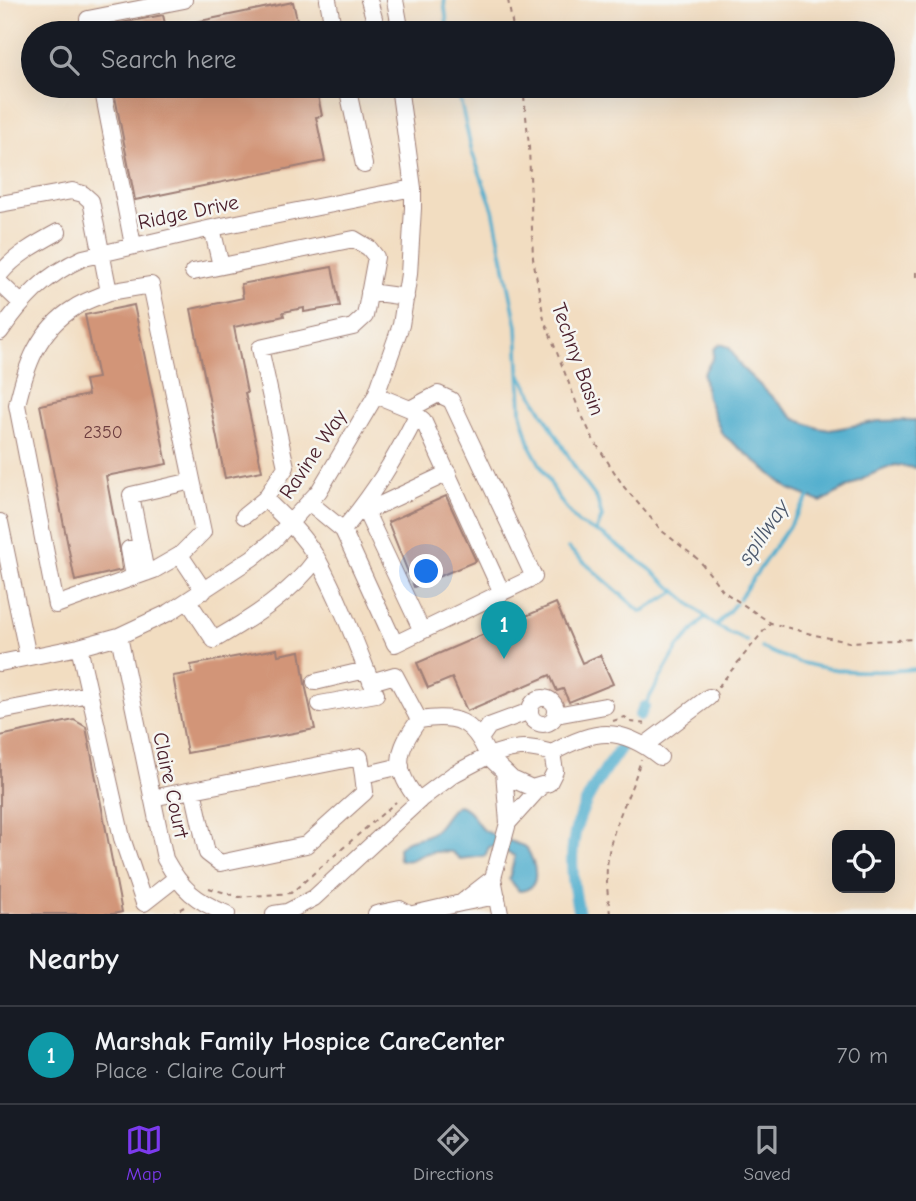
<!DOCTYPE html>
<meta charset="utf-8">
<style>
:root{--surface:#171b24;--page:#242831;--text:#f1f3f6;--muted:#9ea1a6;--line:#363941;--accent:#7c3aed}
body{margin:0;font-family:"Comic Neue",sans-serif;background:var(--page);color:var(--text)}
.controls{position:absolute;right:21px;bottom:21px;display:grid;overflow:hidden;border-radius:14px;box-shadow:0 7px 28px #0002}
.controls button{width:63px;height:63px;display:grid;place-items:center;padding:0;border:0;border-bottom:2px solid var(--line);background:var(--surface);color:var(--text);font:35px sans-serif}
.you{position:absolute;left:427px;top:572px;width:24px;height:24px;margin:-18px;border:5px solid #fff;border-radius:50%;background:#1a73e8;box-shadow:0 0 0 10px #1a73e833}
.badge{display:grid;place-items:center;width:46px;height:46px;border-radius:50%;background:var(--accent);color:#fff;font-size:23px;font-weight:700}
.pin{position:absolute;translate:-50% -58px;filter:drop-shadow(0 2px 4px #0008)}
.pin::after{content:'';position:absolute;top:37px;width:24px;height:21px;background:inherit;clip-path:polygon(0 0,100% 0,50% 100%)}
.list{margin:0;padding:0;list-style:none}
h2{display:flex;justify-content:space-between;align-items:center;height:91px;margin:0;padding:0 28px;font-size:30px}
h2 small{font-size:23px;font-weight:400;color:var(--muted)}
.list li{display:grid;grid-template-columns:46px 1fr auto;gap:21px;align-items:center;box-sizing:border-box;height:98px;padding:0 28px;border-top:2px solid var(--line)}
.list b{display:block;font-size:26px;white-space:nowrap}
.list p{margin:0;font-size:23px;white-space:nowrap;color:var(--muted)}
.list em{font-size:23px;font-style:normal;color:var(--muted)}
.icon{flex:none;width:38px;height:38px;fill:none;stroke:currentColor;stroke-width:2;stroke-linecap:round;stroke-linejoin:round}
.map{position:relative;flex:none;width:916px;height:914px;overflow:hidden}
.search{position:absolute;background:var(--surface);box-shadow:0 7px 28px #0002;left:21px;right:21px;top:21px;height:77px;display:flex;align-items:center;gap:18px;box-sizing:border-box;padding:0 24px;border-radius:38px;color:var(--muted);font-size:26px}
.sheet{height:189px;background:var(--surface)}
nav{display:flex;justify-content:space-around;align-items:center;box-sizing:border-box;height:98px;border-top:2px solid var(--line);background:var(--surface);font-size:19px;color:var(--muted)}
nav a{display:grid;justify-items:center;gap:4px}
nav .on{color:var(--accent)}
.map>svg:first-child{display:block}
.water{fill:#4fadcd;stroke:#4c667c;stroke-width:2}
.lines{fill:none;stroke-linecap:round;stroke-linejoin:round}
.stream{stroke:#4fadcd;stroke-width:3.5}
.canal{stroke:#4fadcd;stroke-width:12}
.building{fill:#d29578}
.minor-casing{stroke:#9e7e76;stroke-width:18}
.path{stroke:#9e7e76;stroke-width:2;stroke-dasharray:5 5;stroke-linecap:butt}
.minor{stroke:#fff;stroke-width:16}
.labels{text-anchor:middle;stroke-width:5;stroke-linejoin:round;paint-order:stroke}
.number-label{font-size:18px;fill:#6c3c3e}
.street-label{font-size:21px;fill:#4a1f2b;stroke:#f6f6f2}
.water-label{font-size:23px;font-style:italic;fill:#4c586c;stroke:#f6f6f2}
</style>
<div class="map">
<svg width="916" height="914" viewBox="0 0 916 914">
<rect width="100%" height="100%" fill="#f6f6f2"/>
<filter id="ink" filterUnits="userSpaceOnUse"><feTurbulence type="fractalNoise" baseFrequency=".0143" numOctaves="2"/><feDisplacementMap in="SourceGraphic" scale="14" xChannelSelector="R" yChannelSelector="G"/><feConvolveMatrix kernelMatrix="1 2 1 2 8 2 1 2 1" color-interpolation-filters="sRGB"/></filter>
<filter id="wash" filterUnits="userSpaceOnUse"><feTurbulence type="fractalNoise" baseFrequency=".00686" numOctaves="4" result="noise"/><feDisplacementMap in="SourceGraphic" scale="28" xChannelSelector="R" yChannelSelector="G"/><feGaussianBlur stdDeviation="1.57" result="paint"/><feColorMatrix in="noise" values="0 0 0 0 0 0 0 0 0 0 0 0 0 0 0 0 0 1.4 0 .05"/><feComposite in="paint" operator="in"/></filter>
<g filter="url(#wash)">
<rect width="100%" height="100%" fill="#f2ddc1"/>
<path class="water" d="M720,344L729,347L741,367L795,419L818,428L830,430L879,421L916,420V468L895,465L872,474L821,502L789,489L722,434L707,398L703,374L713,358L714,349Z
M457,805C473,808 473,821 484,830C491,835 516,843 526,847C535,862 544,889 519,891L509,879L515,856L492,846L489,847L485,856L460,859L452,852C443,851 436,851 427,853C416,856 410,864 399,859L398,848C410,835 422,841 434,831C443,824 446,812 457,805Z"/>
<g class="lines">
<path class="stream" d="M444,0L448,33
M457,86L472,152L493,209L517,326L521,412L531,448L559,499L578,523L603,535L650,569L716,626L747,641
M520,374L580,476L597,499L602,517L596,532
M568,548L641,612L676,591
M739,599L811,494
M716,626L735,604
M762,648C815,673 859,674 916,669
M644,707L677,649L705,617"/>
<path class="canal" d="M640,715L644,707
M579,914C562,837 577,809 621,747"/>
</g>
<g id="blocks">
<path class="building" d="M293,2L300,33H101V27L163,15L166,28Z
M113,86H316L322,116L316,117L325,161L135,200Z
M332,267L340,306L304,312V308L283,312L284,316L234,327L247,393H245L262,471L225,478L191,309L243,298L241,284Z
M134,305L167,464L106,476L119,545L122,570L75,581L40,405L88,395L85,380L98,378L85,315Z
M446,496L476,561L414,587L388,522Z
M556,603L582,663L600,655L613,684L569,702L563,689L557,691L550,675L467,711L452,678L428,688L417,663Z
M277,649L278,655L300,651L305,684L315,729L187,753L173,676L192,673L191,665Z
M74,720L86,727L122,912L113,914H0V736Z"/>
</g>
</g>
<g filter="url(#ink)">
<use href="#blocks" fill-opacity="0" stroke="#9e7e76" stroke-width="2"/>
<g class="lines">
<defs>
<path id="minor" d="M328,0L334,33
M369,0L378,33
M395,0L401,33
M91,33L88,19L184,0
M102,86L133,245
M347,86L364,165
M0,204L72,191L83,194L91,201L109,292L151,285L203,532L180,555L204,591
M212,228L221,266
M193,272L354,239L369,248L376,257L365,316L353,327L260,348L286,467L265,499
M0,274C16,255 36,244 58,232
M0,283L20,302
M109,292C98,297 84,301 74,308C38,330 26,366 17,405L56,605L154,570L180,555
M369,292L406,297
M0,332C23,299 45,275 83,258L212,228L413,188
M376,395L410,409L423,420L502,593
M310,503L343,530C375,492 395,459 417,415
M363,506L422,631
M365,512L448,473
M244,516L265,499C284,517 305,537 318,560C341,602 358,649 376,694L320,704
M0,522L28,657
M343,530L395,644L534,577L451,400L438,394L410,409
M146,573L131,495L192,481
M134,577L129,549L141,546
M188,601L214,640C252,618 291,594 317,558
M119,636L165,859C182,890 196,901 227,914
M79,647L122,838L144,903L176,878
M0,663L79,647L119,636L170,612L252,558L273,541L319,491L376,395L401,325L409,274L413,208V188L399,86
M315,682L366,670
M371,682L395,675L419,720
M530 711a13 13 0 1 1 26 0a13 13 0 1 1-26 0Z
M0,711L89,694
M556,715L605,706
M480,739L489,726L530,711
M645,745L709,697
M552,753C594,729 620,725 660,757
M504,771L508,823L542,785
M193,790L207,853L220,863L306,845L365,792L363,775
M152,798L360,757L363,775L401,766
M493,878L461,903L497,896
M274,914L287,912L314,898L422,798L454,774L488,756L512,779L532,788L549,783L555,771L552,753C525,745 514,747 488,756C473,720 457,714 419,720C396,751 392,769 419,801
M376,914L400,909L409,914
M413,914L461,903
M500,914L493,878L508,823"/>
</defs>
<use href="#minor" class="minor-casing"/>
<path class="path" d="M508,0L514,33
M523,86L529,146L533,258L544,319L578,407L593,439L624,487L662,531L699,560L724,592L771,623L815,635L849,642L916,639
M916,272V278
M718,687L770,623
M613,721L625,717L630,722L647,724
M209,888L239,897L291,893L396,802
M171,914L184,907
M610,914C608,896 605,877 608,859C612,824 632,793 641,759"/>
<use href="#minor" class="minor"/>
</g>
</g>
<g class="labels">
<g class="number-label">
<text x="103" y="438">2350</text>
</g>
<g class="street-label">
<text transform="translate(188 212) rotate(-12)" y="7">Ridge Drive</text>
<text transform="translate(578 359) rotate(70)" y="7">Techny Basin</text>
<text transform="translate(313 454) rotate(-56)" y="7">Ravine Way</text>
<text transform="translate(171 785) rotate(78)" y="7">Claire Court</text>
</g>
<g class="water-label">
<text transform="translate(763 532) rotate(-56)" y="8">spillway</text>
</g>
</g>
</svg>
<div class="controls">
<button><svg class="icon" aria-label="locate" viewBox="0 0 24 24"><circle cx="12" cy="12" r="6"/><path d="M12 2v4M12 18v4M2 12h4M18 12h4"/></svg></button>
</div>
<div class="you"></div>
<div class="pin badge" style="left:504px;top:659px;background:#0f9aa8">1</div>
<div class="search"><svg class="icon" aria-label="search" viewBox="0 0 24 24"><circle cx="10" cy="10" r="6"/><path d="M15 15l6 6"/></svg>Search here</div>
</div>
<section class="sheet">
<h2>Nearby<small></small></h2>
<ul class="list">
<li><span class="badge" style="background:#0f9aa8">1</span><div><b>Marshak Family Hospice CareCenter</b><p>Place · Claire Court</p></div><em>70 m</em></li>
</ul>
</section>
<nav>
<a class="on"><svg class="icon" aria-label="map" viewBox="0 0 24 24"><path d="M3 6l6-2 6 2 6-2v14l-6 2-6-2-6 2zM9 4v14M15 6v14"/></svg>Map</a>
<a><svg class="icon" aria-label="directions" viewBox="0 0 24 24"><path d="M12 3l9 9-9 9-9-9zM9 14v-3h6M13 9l2 2-2 2"/></svg>Directions</a>
<a><svg class="icon" aria-label="saved" viewBox="0 0 24 24"><path d="M7 4h10v16l-5-4-5 4z"/></svg>Saved</a>
</nav>
